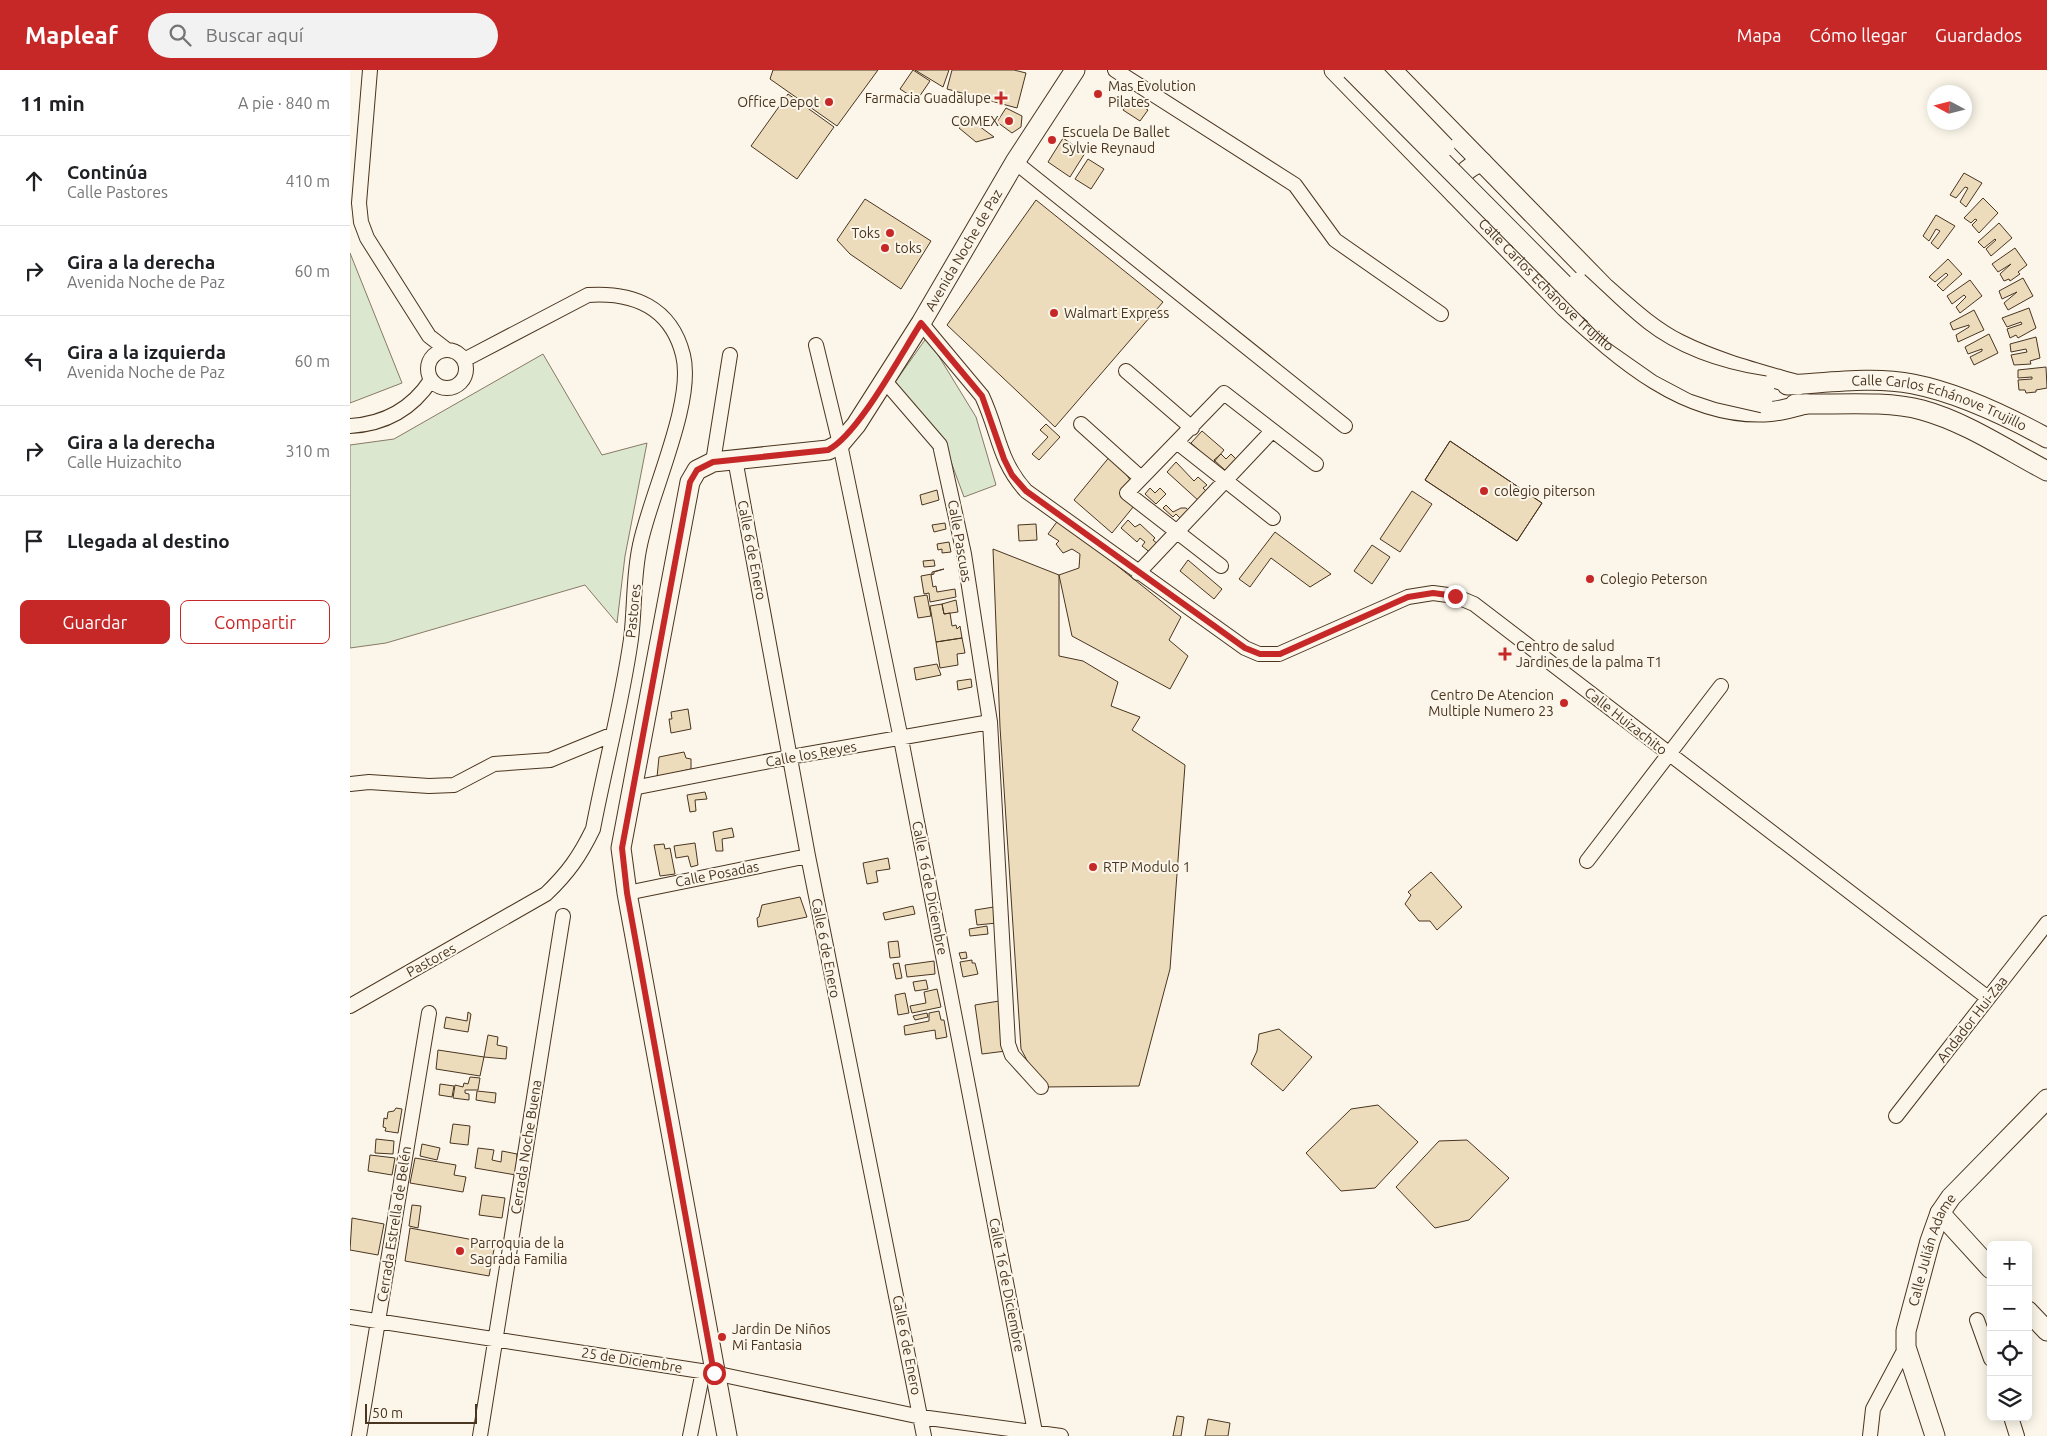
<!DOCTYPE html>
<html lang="es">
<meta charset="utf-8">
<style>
:root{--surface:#fff;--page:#f2f2f2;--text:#202124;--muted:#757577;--line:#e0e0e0;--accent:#c62828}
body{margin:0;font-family:Ubuntu,sans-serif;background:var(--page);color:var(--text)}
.controls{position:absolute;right:15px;bottom:15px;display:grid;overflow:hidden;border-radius:8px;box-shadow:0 2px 12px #0003}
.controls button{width:45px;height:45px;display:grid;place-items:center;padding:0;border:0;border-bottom:1px solid var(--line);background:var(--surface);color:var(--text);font:25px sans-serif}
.compass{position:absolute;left:1577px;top:15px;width:45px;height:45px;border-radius:50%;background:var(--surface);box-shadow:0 2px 12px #0003;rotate:277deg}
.scale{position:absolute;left:15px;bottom:12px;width:112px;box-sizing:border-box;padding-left:5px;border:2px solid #4a3520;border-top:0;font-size:14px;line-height:18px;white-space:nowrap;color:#4a3520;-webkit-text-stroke:4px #fbf6e9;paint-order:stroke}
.stop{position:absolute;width:15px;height:15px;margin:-11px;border:4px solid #c62828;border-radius:50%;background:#fff}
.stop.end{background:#c62828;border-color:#fff;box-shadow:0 1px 5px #0008}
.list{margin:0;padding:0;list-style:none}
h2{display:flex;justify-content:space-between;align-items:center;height:65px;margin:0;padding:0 20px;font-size:21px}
h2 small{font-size:16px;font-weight:400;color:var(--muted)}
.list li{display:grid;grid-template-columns:32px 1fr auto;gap:15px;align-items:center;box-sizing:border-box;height:90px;padding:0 20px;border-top:1px solid var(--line)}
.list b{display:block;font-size:19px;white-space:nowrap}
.list p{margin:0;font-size:16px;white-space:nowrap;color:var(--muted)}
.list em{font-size:16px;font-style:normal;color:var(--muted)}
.actions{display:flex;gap:10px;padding:15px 20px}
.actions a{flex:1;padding:11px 0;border:1px solid var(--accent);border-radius:8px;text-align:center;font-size:18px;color:var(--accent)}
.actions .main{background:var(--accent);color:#fff}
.icon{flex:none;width:28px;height:28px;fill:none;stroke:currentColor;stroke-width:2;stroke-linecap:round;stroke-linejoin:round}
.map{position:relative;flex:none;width:1697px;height:1366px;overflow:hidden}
header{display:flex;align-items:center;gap:30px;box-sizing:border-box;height:70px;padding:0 25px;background:var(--accent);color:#fff}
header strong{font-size:24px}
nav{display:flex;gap:28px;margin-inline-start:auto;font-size:18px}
.search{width:350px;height:45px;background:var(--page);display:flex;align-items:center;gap:12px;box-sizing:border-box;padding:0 18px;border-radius:28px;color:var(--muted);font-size:19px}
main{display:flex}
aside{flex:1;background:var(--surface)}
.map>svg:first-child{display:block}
.green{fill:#dce7d0;stroke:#887966}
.building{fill:#ecdcbc;stroke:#4a3520}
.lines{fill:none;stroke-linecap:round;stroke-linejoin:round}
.street-casing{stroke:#4a3520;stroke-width:16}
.secondary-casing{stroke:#4a3520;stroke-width:21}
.street{stroke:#fbf6e9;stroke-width:14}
.secondary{stroke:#fbf6e9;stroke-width:19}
.secondary-bridge-casing{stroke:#4a3520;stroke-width:21;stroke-linecap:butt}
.secondary-bridge{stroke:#fbf6e9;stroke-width:19}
.route{stroke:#c62828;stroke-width:6}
.poi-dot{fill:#c62828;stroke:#fbf6e9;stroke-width:2}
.labels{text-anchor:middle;stroke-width:4;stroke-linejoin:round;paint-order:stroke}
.poi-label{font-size:14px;fill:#4a3520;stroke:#fbf6e9;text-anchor:start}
.street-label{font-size:14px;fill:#4a3520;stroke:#fbf6e9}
</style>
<header>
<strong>Mapleaf</strong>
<div class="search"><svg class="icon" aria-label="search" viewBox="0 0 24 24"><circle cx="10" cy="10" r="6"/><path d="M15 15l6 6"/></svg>Buscar aquí</div>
<nav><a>Mapa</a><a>Cómo llegar</a><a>Guardados</a></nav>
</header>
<main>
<aside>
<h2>11 min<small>A pie · 840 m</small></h2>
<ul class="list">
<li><svg class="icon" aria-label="ahead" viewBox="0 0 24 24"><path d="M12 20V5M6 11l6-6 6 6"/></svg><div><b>Continúa</b><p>Calle Pastores</p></div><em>410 m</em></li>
<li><svg class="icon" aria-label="right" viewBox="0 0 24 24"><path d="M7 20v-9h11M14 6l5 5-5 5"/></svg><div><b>Gira a la derecha</b><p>Avenida Noche de Paz</p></div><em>60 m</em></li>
<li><svg class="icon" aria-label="left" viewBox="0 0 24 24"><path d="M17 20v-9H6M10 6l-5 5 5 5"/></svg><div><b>Gira a la izquierda</b><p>Avenida Noche de Paz</p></div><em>60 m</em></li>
<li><svg class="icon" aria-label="right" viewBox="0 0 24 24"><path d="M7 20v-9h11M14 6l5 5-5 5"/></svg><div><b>Gira a la derecha</b><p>Calle Huizachito</p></div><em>310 m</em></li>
<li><svg class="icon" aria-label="arrive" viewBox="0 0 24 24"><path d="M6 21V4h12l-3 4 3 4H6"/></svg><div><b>Llegada al destino</b></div></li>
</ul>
<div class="actions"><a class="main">Guardar</a><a>Compartir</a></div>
</aside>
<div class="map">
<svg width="1697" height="1366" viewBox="0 0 1697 1366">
<rect width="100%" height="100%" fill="#fbf6e9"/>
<path class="green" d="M0,183L52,313L0,333Z
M577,267L626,347L646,415L614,427L593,370L543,315Z
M193,284L252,385L297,373L275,486L267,553L235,515L36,573L0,578V375L44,369Z"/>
<path class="building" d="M423,0H528L487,56L420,9Z
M563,0L580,11L567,30L550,19Z
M565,0H599L593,17Z
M602,0H664L676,3L667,38L597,19Z
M438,24L484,57L447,109L401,76Z
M781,30L798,40L790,51L773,40Z
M656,38L672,46L671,57L662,63L647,52Z
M618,48L644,67L626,72L609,58Z
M713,68L735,83L720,107L698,92Z
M738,89L754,99L741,119L725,109Z
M1614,103L1632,113L1616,137L1610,132L1618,118L1615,117L1606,128L1600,125Z
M1633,128L1648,143L1629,163L1622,155L1627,150L1625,149L1621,153L1614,148Z
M515,129L581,171L551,219L500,184L487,170Z
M686,130L813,232L705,357L597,255Z
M1586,145L1605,156L1588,179L1581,173L1590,161L1586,159L1579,171L1573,166Z
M1649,153L1662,168L1641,186L1636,179L1646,170L1645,169L1634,178L1628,172Z
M1665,178L1677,195L1668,202L1670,204L1660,211L1659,209L1654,211L1650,204L1661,194L1648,202L1642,194Z
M1598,189L1612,204L1593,221L1587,215L1598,205L1596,203L1585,212L1579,207Z
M1673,208L1683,226L1658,240L1654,233L1667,222L1652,229L1649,221Z
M1620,210L1632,226L1610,243L1606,237L1616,227L1614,225L1602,234L1597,226Z
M1679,238L1686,258L1668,268L1666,265L1660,268L1657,259L1672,254L1671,252L1657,257L1652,248Z
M1624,240L1634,260L1608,272L1606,265L1619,257V255L1603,260L1600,253Z
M1639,264L1648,283L1624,295L1620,287L1632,281V279L1618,284L1615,277Z
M1686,267L1690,288L1680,291L1681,294L1664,295L1661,285L1677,282L1676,279L1661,282L1660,274Z
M1696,297L1697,318L1686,320V322L1676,323L1675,320H1669L1668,310L1682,309V307L1668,308V300Z
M696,354L710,367L689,390L682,384L698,367L690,360Z
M852,361L874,380L863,393L841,373Z
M1100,371L1192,433L1167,471L1075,410Z
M1100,371L1192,433L1167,471L1075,410Z
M871,384L876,389L881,384L887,390L876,401L864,390Z
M761,385L778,402L776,404L785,417L788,431L762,463L724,430Z
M826,392L844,411L848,407L857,415L853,418L858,423L850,432L817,402Z
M800,418L805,423L810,418L816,424L806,434L795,424Z
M587,420L589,430L572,435L570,425Z
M1062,421L1082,434L1050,482L1030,469Z
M816,435L823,442L831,438H836L841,443L833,451L826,444L823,447L813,438Z
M709,449L831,547L819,570L838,586L820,619L722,566L709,505L729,498L730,484L722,479L713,483L706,474L709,471L698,464Z
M778,450L785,457L790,454L805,468L803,470L809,475L802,484L792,476L795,472L790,468L787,472L771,458Z
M595,453L596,459L584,462L582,455Z
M686,454L687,470L669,471L668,455Z
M925,462L981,504L960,517L921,488L900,517L889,509Z
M599,472L601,482L592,483V479L588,480L587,474Z
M1022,475L1040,487L1022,514L1004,501Z
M643,479L709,505V586L733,591L768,612L761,636L790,647L782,660L835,695L820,899L789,1016L691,1017L671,979L650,657Z
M584,490L585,496L574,497L573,491Z
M838,490L872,519L864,529L830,501Z
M594,499L584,502V504L581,505L583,517L586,516L587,522L605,519L606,527L580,532L579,523L574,524L571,506L582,504V502Z
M577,525L581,546L568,548L564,527Z
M606,530L608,542L594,544L592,534Z
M592,534L594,544L600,543L602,556L606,555L607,559L610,556L612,568L586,572L580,536Z
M612,568L615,583L607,584L608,595L590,598L586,572Z
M587,594L591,605L566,610L564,598Z
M621,609L622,617L608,620L607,611Z
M338,639L341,659L321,663L319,649H322L321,642Z
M334,682L336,688L341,689V699L307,707L309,687Z
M355,722L357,729L345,730L346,741L340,742L337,725Z
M382,758L384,767L372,769L373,781H366L363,762Z
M345,773L348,795L341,797L338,786L326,788L324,776Z
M314,774L315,779L320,778L325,804L310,806L304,775Z
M538,788L540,799L526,801L528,812L517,814L513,793Z
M1081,802L1112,837L1087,860L1080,851H1069L1055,834L1061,825L1058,822Z
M450,827L457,847L408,857L407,848L409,847L412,835Z
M563,836L565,844L535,850L533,843Z
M644,837L647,853L627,855L625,840Z
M637,856L638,864L620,866L619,859Z
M548,871L550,887L540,888L538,872Z
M616,882L617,888L611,889L609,883Z
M622,890V893H625L628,904L613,907L610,892Z
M584,891L585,904L557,907L555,895Z
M549,893L552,908L546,909L543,894Z
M576,910L578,919L565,921L563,912Z
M587,919L591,937L562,943L560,936L576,933L574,922Z
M555,923L559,943L548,945L545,925Z
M649,931L656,981L632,984L625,935Z
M589,941L591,950H594L597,967L586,969L585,960L555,965L554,956L579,951V943Z
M118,942L121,944L118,962L94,958L96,947L117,951Z
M577,943L578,947L565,950L563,946Z
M929,959L962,987L933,1021L901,994L907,981L909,964Z
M138,965L148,967L147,975L157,977L156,989L134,987Z
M88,980L134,987L130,1006L86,999Z
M120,1007L130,1008L128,1020H115V1023L119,1024V1030L103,1028L105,1015L113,1017L114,1013L118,1014Z
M90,1014L104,1016L102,1027L89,1025Z
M127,1021L146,1023L145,1033L126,1030Z
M1028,1035L1068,1072L1025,1118L991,1121L956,1083L1001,1039Z
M46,1038L52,1039L48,1063L35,1061L36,1058L33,1057L34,1048L37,1049L38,1042L44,1041Z
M103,1054L120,1056L118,1075L100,1073Z
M26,1069L44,1071L43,1084L25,1083Z
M1117,1070L1159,1108L1119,1150L1085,1158L1046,1117L1089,1071Z
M72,1074L90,1078L87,1090L70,1086Z
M128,1078L144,1080L142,1090L151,1092L152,1081L167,1084L166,1105L125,1098Z
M20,1085L45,1088L42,1105L18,1101Z
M65,1088L106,1095L104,1105L116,1107L113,1122L60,1113Z
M132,1125L155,1128L152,1148L129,1145Z
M62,1135L71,1136L68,1158L59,1156Z
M2,1148L34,1154L28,1185L0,1180Z
M60,1158L145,1174L139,1206L55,1191Z
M827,1346L834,1347L831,1366H823Z
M858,1349L880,1353L878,1366H855Z"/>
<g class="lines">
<defs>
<path id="street" d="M20,0L9,133L11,152L17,168L79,266L97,280
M765,0L945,115L985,170L1091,244
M665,92L995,356
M571,253L632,326C649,362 648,390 676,421L895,578L909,584H929L1058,527L1083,523L1105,526L1124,534L1638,928
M466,275L490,374L551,669L685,1362
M78 299a19 19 0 1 1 38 0a19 19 0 1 1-38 0Z
M776,301L842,358
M534,310L590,375L614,484L640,652L658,974L662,985L691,1017
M731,354L791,408
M0,356C34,354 62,339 81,310
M828,373L923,448
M385,389L458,786L574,1366
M363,392L380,285
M871,496L777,423L874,323L966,394
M788,503L922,361
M0,714L19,712L79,716L104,715L144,694L200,690L261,665
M283,718L440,687L640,652
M1237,791L1371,616
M277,823L458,786
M0,936L196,824C218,803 230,786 243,759C255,696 272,633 281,569C285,538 283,506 290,475C300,425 345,332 333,285C321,237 283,222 238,225L114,290
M1546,1046L1697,853
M0,1247L364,1303L571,1347L711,1366
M1627,1250L1641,1289
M1661,1347L1667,1366
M9,1366L79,943
M130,1366L213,846
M340,1366L353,1301
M1520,1366L1523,1339L1556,1277"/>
<g id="secondary">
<path id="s1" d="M984,0L1215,237C1271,288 1334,345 1415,342C1428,342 1443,337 1456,334"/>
<path d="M1042,0L1255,218C1278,238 1301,260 1329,274C1367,293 1407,303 1448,315"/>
<path d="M1105,124C1111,106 1114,98 1132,92"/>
<path id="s2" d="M1437,315C1477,313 1523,306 1563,314C1609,323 1655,345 1697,368"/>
<path d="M1445,334C1485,335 1535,330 1572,340C1616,352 1657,380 1697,401"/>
<path d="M1590,1143L1641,1199"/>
<path d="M1678,1241L1697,1261"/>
<path id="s3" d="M377,1366L277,823L271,778L340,412L347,400L363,392L478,380L490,374L506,355L571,253L665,92L725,0"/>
<path id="s4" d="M1585,1366L1556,1277V1261L1580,1171L1590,1143L1601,1127L1697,1029"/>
</g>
</defs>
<use href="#street" class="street-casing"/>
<use href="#secondary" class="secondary-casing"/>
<use href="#street" class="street"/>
<use href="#secondary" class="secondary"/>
<defs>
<path id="secondary-bridge" d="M1001,0L1261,262L1311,297L1345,315L1369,323L1413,333
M1021,0L1095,77
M1228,212C1248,230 1267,250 1288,266C1325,295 1370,309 1415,316"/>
</defs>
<use href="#secondary-bridge" class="secondary-bridge-casing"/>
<use href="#secondary-bridge" class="secondary-bridge"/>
</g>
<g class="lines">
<path class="route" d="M364,1303L277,823L272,778L340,412L347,400L363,392L478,380C508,365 551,284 571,253L632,326L654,389L662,405L676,421L895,578L910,584H930L1058,527L1083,523L1105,526"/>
</g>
<g class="poi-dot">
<circle cx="748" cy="24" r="5"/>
<path d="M648.5 20.5h5v5h5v5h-5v5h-5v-5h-5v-5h5z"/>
<circle cx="479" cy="32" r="5"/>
<circle cx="659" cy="51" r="5"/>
<circle cx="702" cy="70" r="5"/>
<circle cx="540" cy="163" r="5"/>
<circle cx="535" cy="178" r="5"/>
<circle cx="704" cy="243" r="5"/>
<circle cx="1134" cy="421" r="5"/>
<circle cx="1240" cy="509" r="5"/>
<path d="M1152.5 576.5h5v5h5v5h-5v5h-5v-5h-5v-5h5z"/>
<circle cx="1214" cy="633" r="5"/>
<circle cx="743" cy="797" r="5"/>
<circle cx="110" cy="1181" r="5"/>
<circle cx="372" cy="1267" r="5"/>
</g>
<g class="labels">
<g class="poi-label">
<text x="758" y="21">Mas Evolution<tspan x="758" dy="16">Pilates</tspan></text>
<text x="641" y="33" text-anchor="end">Farmacia Guadalupe</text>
<text x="469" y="37" text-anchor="end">Office Depot</text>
<text x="649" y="56" text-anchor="end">COMEX</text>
<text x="712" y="67">Escuela De Ballet<tspan x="712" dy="16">Sylvie Reynaud</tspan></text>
<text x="530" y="168" text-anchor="end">Toks</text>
<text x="545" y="183">toks</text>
<text x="714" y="248">Walmart Express</text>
<text x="1144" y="426">colegio piterson</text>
<text x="1250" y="514">Colegio Peterson</text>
<text x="1166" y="581">Centro de salud<tspan x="1166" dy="16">Jardines de la palma T1</tspan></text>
<text x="1204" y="630" text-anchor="end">Centro De Atencion<tspan x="1204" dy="16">Multiple Numero 23</tspan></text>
<text x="753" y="802">RTP Modulo 1</text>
<text x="120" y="1178">Parroquia de la<tspan x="120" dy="16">Sagrada Familia</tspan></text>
<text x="382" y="1264">Jardin De Niños<tspan x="382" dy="16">Mi Fantasia</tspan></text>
</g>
<g class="street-label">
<text dy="5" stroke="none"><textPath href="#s3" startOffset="1361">Avenida Noche de Paz</textPath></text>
<text dy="5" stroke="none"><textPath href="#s1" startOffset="302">Calle Carlos Echánove Trujillo</textPath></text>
<text dy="5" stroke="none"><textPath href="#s2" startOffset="156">Calle Carlos Echánove Trujillo</textPath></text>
<text transform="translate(610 471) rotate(80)" y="5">Calle Pascuas</text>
<text transform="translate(402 480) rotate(79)" y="5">Calle 6 de Enero</text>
<text transform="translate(283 541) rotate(-84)" y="5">Pastores</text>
<text transform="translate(1276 651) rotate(38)" y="5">Calle Huizachito</text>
<text transform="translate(461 684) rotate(-10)" y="5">Calle los Reyes</text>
<text transform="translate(367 804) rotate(-11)" y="5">Calle Posadas</text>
<text transform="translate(580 818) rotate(79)" y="5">Calle 16 de Diciembre</text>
<text transform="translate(476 878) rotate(79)" y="5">Calle 6 de Enero</text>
<text transform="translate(81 890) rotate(-29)" y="5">Pastores</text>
<text transform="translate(1622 949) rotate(-52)" y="5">Andador Hui-Zaa</text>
<text transform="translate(176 1077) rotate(-81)" y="5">Cerrada Noche Buena</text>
<text transform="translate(44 1154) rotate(-81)" y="5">Cerrada Estrella de Belén</text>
<text dy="5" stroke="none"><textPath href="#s4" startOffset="195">Calle Julián Adame</textPath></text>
<text transform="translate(657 1215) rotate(79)" y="5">Calle 16 de Diciembre</text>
<text transform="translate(557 1275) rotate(79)" y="5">Calle 6 de Enero</text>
<text transform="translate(282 1290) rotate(9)" y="5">25 de Diciembre</text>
</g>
</g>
</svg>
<div class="controls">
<button>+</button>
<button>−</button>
<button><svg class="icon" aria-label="locate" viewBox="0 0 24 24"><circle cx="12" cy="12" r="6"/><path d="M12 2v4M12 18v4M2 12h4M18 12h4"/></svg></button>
<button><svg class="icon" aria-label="layers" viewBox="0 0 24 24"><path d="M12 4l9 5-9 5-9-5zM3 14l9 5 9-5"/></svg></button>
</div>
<svg class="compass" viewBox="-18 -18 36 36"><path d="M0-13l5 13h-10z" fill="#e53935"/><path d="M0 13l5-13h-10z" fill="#757577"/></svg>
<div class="scale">50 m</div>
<div class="stop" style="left:364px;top:1303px"></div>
<div class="stop end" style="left:1105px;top:526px"></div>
</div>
</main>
